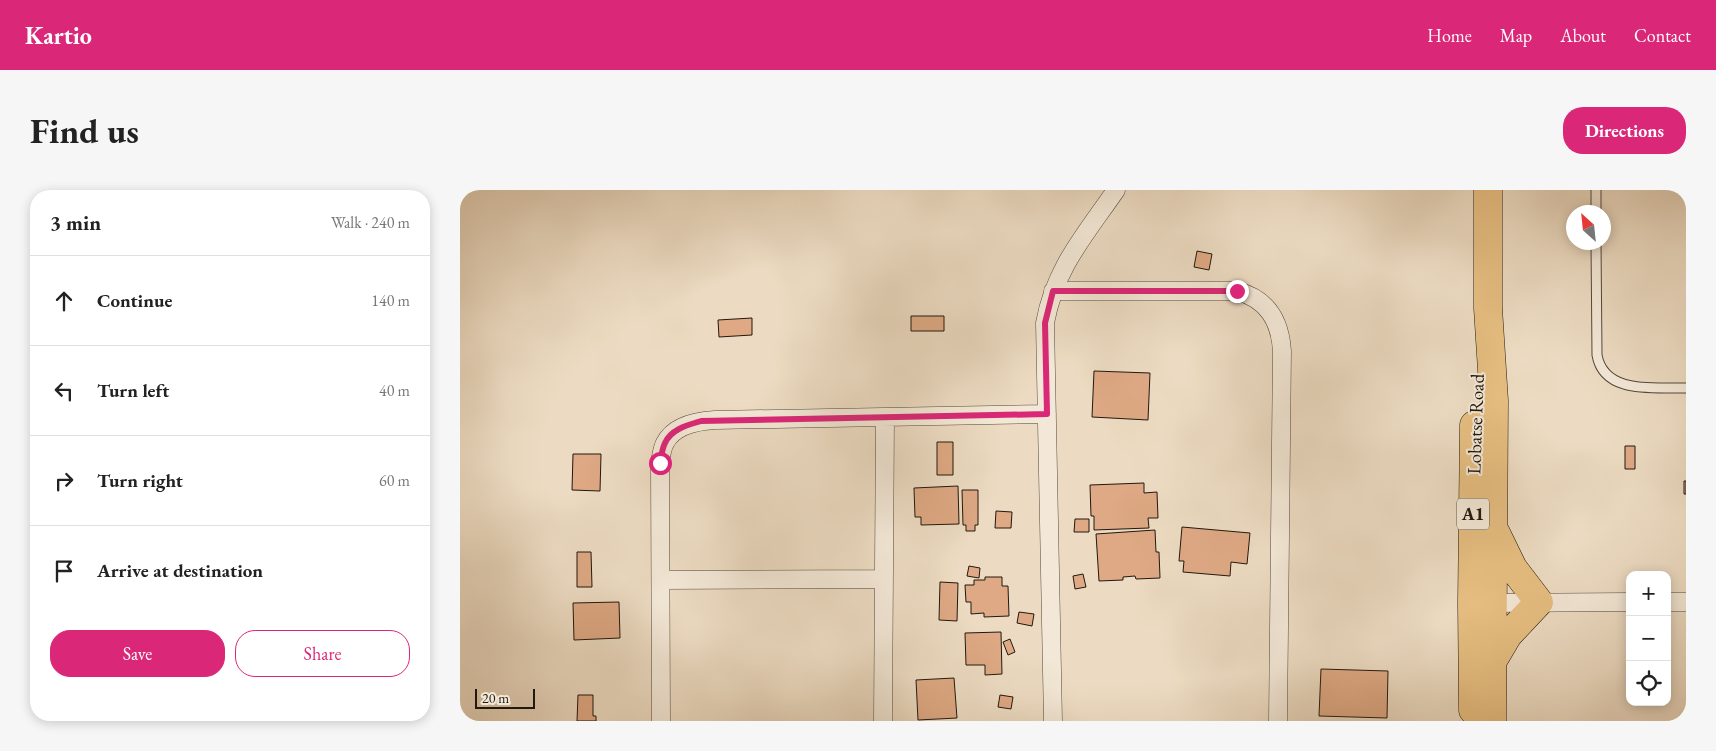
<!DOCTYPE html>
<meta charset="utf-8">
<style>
:root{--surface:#fff;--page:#f6f6f6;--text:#222;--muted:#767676;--line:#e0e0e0;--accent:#db2777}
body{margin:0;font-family:"EB Garamond",serif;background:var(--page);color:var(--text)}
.controls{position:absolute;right:15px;bottom:15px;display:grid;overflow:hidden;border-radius:10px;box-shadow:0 2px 12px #0003}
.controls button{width:45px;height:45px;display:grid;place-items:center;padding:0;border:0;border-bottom:1px solid var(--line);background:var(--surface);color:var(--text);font:25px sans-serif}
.compass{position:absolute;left:1106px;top:15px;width:45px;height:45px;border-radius:50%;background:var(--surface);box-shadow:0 2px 12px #0003;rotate:333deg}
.scale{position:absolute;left:15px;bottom:12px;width:60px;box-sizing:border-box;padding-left:5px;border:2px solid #21180f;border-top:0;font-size:14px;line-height:18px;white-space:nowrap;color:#21180f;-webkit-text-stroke:4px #f3e8d7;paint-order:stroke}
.stop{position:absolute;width:15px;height:15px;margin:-11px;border:4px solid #db2777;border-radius:50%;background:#fff}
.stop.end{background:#db2777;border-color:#fff;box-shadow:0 1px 5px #0008}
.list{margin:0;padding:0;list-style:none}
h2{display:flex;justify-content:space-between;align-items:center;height:65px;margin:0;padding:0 20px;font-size:21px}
h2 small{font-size:16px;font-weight:400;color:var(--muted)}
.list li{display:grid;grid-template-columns:32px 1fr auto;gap:15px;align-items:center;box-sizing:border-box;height:90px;padding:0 20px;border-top:1px solid var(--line)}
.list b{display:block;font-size:19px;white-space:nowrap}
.list em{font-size:16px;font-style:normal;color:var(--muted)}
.actions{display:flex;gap:10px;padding:15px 20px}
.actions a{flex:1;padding:11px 0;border:1px solid var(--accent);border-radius:20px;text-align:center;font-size:18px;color:var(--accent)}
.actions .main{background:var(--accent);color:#fff}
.icon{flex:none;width:28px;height:28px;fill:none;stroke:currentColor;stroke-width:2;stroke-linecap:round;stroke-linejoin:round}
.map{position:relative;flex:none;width:1226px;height:531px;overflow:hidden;border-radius:20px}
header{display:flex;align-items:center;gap:30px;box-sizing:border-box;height:70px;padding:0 25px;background:var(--accent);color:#fff}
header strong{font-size:24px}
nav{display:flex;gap:28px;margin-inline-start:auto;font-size:18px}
.intro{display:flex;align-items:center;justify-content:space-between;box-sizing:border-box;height:120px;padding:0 30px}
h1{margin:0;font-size:35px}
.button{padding:12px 22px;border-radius:20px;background:var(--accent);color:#fff;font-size:18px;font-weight:700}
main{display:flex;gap:30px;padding:0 30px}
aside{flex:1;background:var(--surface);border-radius:20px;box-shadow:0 2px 12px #0003}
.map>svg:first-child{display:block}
.building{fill:#dea984;stroke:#21180f}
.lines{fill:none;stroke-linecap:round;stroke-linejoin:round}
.lane-casing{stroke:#54493c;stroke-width:11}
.street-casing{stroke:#54493c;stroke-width:19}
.highway-casing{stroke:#21180f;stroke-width:29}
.lane{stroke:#f3e8d7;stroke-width:9}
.street{stroke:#f3e8d7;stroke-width:18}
.highway{stroke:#e6be81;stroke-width:28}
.route{stroke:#db2777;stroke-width:6}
.labels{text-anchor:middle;stroke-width:4;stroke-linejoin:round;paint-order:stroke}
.shield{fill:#f3e8d7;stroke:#60564b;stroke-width:1}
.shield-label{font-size:18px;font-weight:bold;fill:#21180f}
.street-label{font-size:19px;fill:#21180f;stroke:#f3e8d7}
</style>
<header>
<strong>Kartio</strong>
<nav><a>Home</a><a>Map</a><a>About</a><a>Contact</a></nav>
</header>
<div class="intro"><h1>Find us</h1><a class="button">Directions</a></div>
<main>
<aside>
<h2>3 min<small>Walk · 240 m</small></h2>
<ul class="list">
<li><svg class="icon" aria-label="ahead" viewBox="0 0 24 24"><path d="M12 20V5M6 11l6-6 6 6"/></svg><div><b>Continue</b></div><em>140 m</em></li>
<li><svg class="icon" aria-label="left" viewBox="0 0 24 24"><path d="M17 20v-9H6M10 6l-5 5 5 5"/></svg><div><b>Turn left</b></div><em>40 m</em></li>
<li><svg class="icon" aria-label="right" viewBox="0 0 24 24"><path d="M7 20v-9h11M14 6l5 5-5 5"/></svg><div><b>Turn right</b></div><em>60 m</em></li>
<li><svg class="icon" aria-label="arrive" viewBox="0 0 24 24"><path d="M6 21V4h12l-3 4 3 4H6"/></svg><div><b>Arrive at destination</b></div></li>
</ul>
<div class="actions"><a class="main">Save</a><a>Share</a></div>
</aside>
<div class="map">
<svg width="1226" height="531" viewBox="0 0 1226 531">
<rect width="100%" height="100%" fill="#ecdbc2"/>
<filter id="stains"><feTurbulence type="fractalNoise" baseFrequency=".004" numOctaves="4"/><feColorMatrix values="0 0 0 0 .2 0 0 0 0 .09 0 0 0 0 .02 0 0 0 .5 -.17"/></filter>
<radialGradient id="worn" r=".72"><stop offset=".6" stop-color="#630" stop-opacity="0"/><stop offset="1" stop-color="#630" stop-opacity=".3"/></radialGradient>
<path class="building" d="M737,61L752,64L749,80L734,77Z
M451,126H484V141H451Z
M292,128V145L259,147L258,130Z
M634,181L690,183L688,230L632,227Z
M477,252H493V285H477Z
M1165,256H1175V279H1165Z
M113,264H141L140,301L112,300Z
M1224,291H1226V304H1224Z
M684,293V303L697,302L698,328H688L689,338L634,340V326H631L630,295Z
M498,296L499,334L461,335V327H455L454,298Z
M502,300H518V335H515V341H506V335H503Z
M536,321L552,322L551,338H535Z
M615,329H629V342H614Z
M722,337L790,343L787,374L771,372L770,386L723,382L724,371H719Z
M695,340L696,362H699L700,388L676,389L675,386L663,387V390L639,391L636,344Z
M117,362H131L132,397H117Z
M509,376L520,378L519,388L507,386Z
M623,384L626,397L615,399L613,386Z
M525,387H542V396H548L549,426L524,427V423L511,424V412H506L505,395H514V390H525Z
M480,392L498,393L497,431L479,430Z
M159,412L160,448L114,450L113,413Z
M559,422L574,424L572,436L557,433Z
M541,442L542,484L525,485V475H506L505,443Z
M550,449L555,462L548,465L543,452Z
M861,479L928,481L927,528L859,526Z
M494,488L497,528L458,530L456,490Z
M118,505H133V526H136V531H117Z
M540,505L553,507L551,519L538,517Z"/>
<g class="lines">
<defs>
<path id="lane" d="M1136,0V22
M1136,52L1137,165C1144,205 1195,197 1226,198"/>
<path id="street" d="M593,101H777C807,109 820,130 822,161L818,531
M201,390L424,389
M1207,412H1226
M1023,413L1170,412
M201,531L200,273C201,267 202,258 205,253C214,235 238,231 255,230L587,224
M423,531L425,227
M593,531L585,133C595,78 625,45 656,0"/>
<path id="highway" d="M1028,0V118L1034,211L1032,531
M1032,472L1048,445L1079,412L1053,378L1036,343
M1013,520L1012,413L1014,235"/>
</defs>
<use href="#lane" class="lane-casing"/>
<use href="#street" class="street-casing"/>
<use href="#highway" class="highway-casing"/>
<use href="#lane" class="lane"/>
<use href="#street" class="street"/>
<use href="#highway" class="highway"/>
</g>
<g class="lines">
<path class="route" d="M200,273C201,267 202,259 205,253C211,239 228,235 241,231L587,224L585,133L593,101H777"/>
</g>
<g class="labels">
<rect class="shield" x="997" y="308.5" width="32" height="31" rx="4"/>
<g class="shield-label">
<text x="1013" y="330">A1</text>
</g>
<g class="street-label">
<text transform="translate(1015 234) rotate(-88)" y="7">Lobatse Road</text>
</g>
</g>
<rect width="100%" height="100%" filter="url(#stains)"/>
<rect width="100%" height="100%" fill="url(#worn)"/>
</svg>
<div class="controls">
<button>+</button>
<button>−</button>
<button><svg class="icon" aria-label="locate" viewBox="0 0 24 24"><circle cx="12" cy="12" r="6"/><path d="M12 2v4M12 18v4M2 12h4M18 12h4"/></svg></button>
</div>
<svg class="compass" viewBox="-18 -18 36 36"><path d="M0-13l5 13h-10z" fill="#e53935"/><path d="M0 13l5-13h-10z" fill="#767676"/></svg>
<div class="scale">20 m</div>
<div class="stop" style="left:200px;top:273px"></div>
<div class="stop end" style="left:777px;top:101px"></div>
</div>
</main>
